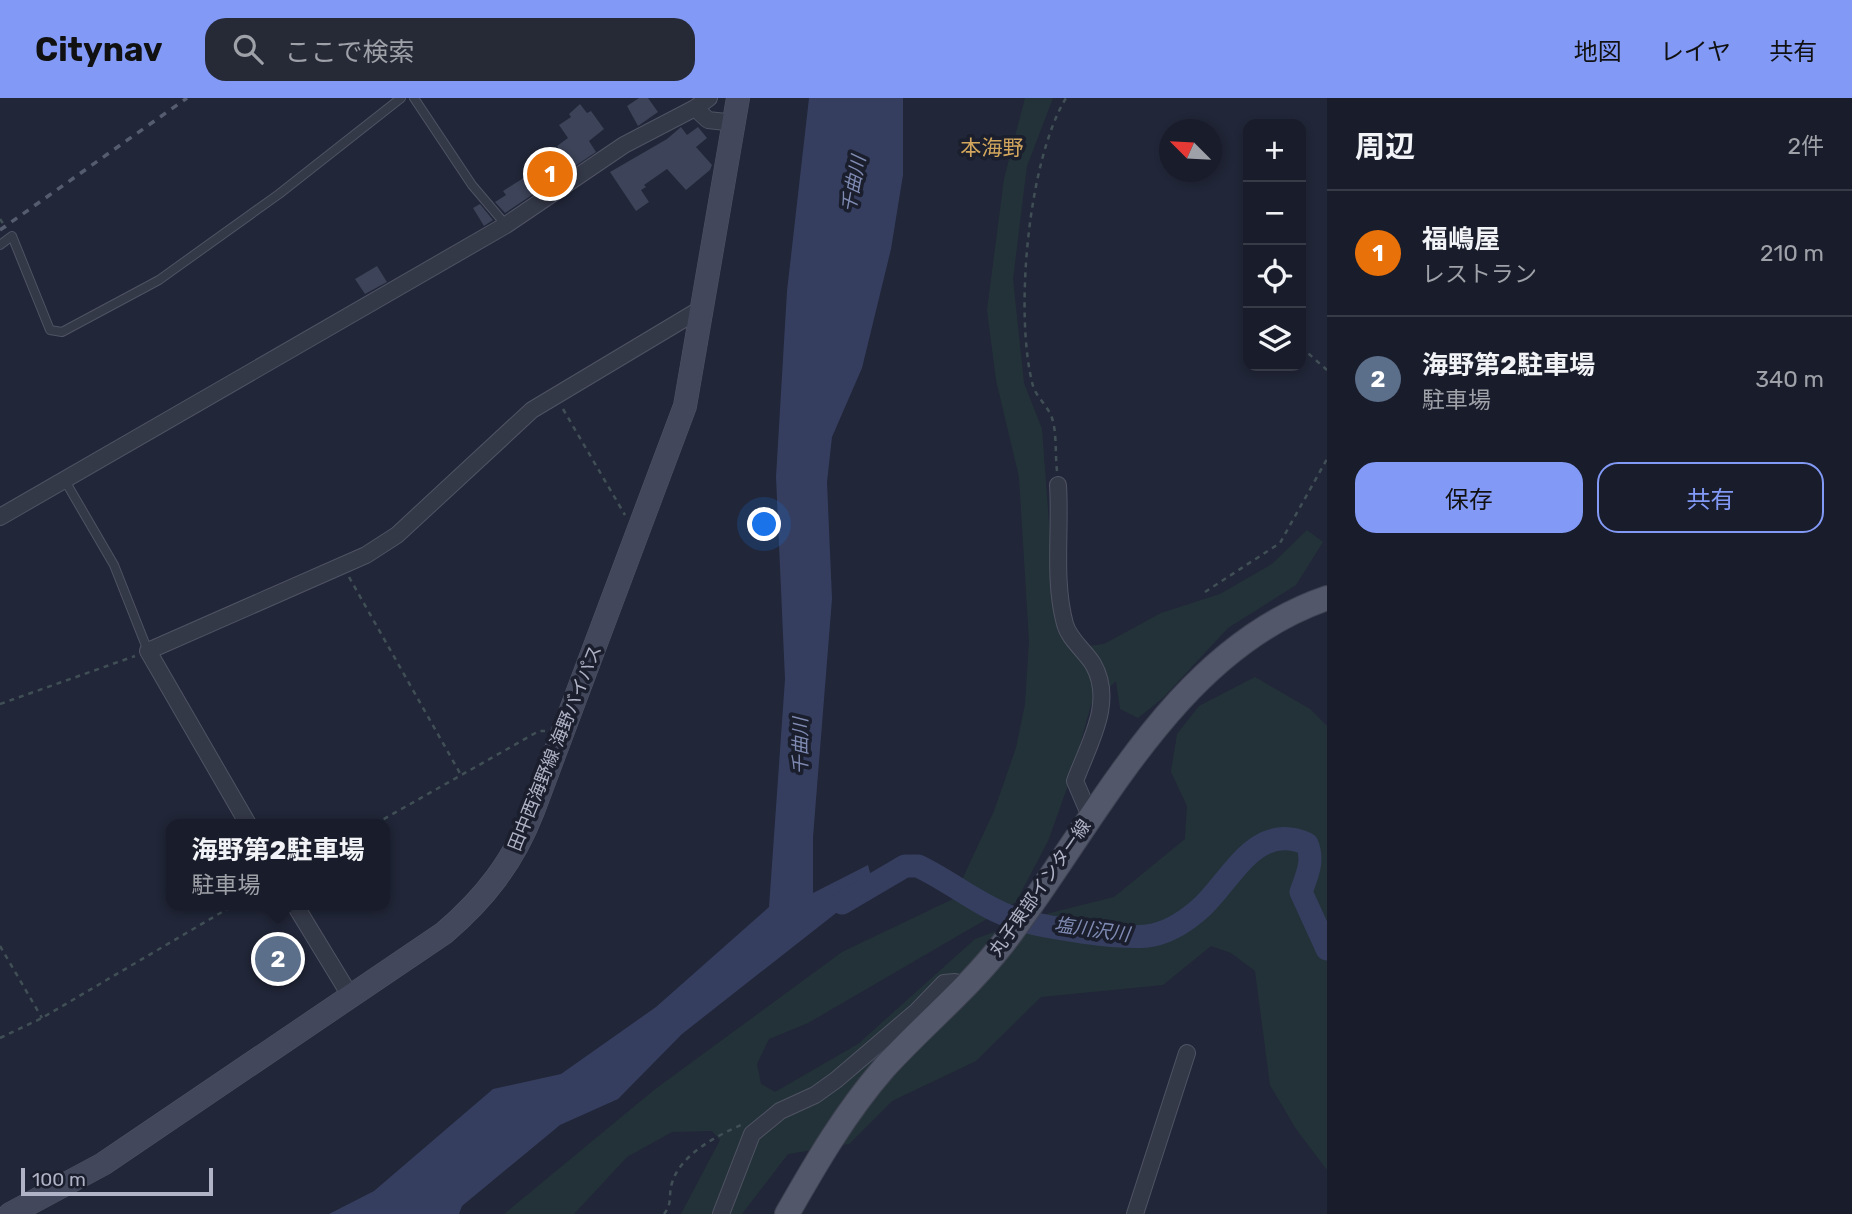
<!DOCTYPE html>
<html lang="ja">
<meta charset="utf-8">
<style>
:root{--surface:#191c2a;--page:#262936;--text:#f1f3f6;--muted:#9fa1a8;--line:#373a47;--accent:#8299f6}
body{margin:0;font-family:Rubik,"Noto Sans JP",sans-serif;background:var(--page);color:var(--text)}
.controls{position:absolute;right:21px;top:21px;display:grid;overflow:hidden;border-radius:14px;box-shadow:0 4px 10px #0003}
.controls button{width:63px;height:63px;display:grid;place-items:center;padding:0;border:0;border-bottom:2px solid var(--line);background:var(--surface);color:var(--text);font:35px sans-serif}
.compass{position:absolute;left:1159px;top:21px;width:63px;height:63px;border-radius:50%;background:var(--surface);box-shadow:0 4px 10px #0003;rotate:294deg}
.scale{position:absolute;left:21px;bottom:18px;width:192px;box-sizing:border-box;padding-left:7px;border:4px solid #afb3c5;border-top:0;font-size:19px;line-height:24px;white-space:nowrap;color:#afb3c5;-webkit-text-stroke:5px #1a1e2d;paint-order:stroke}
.you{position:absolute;left:765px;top:427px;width:24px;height:24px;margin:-18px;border:5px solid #fff;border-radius:50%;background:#1a73e8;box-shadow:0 0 0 10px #1a73e833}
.badge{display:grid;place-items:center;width:46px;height:46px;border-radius:50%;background:var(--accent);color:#fff;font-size:23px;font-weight:700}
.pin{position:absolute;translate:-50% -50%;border:4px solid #fff;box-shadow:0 2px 7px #0006}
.popup{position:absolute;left:166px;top:721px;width:224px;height:91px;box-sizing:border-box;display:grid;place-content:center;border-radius:14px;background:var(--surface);filter:drop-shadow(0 2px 5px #0005);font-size:23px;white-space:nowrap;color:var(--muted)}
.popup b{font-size:26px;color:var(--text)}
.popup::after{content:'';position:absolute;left:50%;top:100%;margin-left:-14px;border:14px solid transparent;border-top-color:var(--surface)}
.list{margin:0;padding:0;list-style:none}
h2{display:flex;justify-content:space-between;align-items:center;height:91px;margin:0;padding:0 28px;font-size:30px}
h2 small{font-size:23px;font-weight:400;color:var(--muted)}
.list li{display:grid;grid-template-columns:46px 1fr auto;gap:21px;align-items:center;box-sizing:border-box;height:126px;padding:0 28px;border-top:2px solid var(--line)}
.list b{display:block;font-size:26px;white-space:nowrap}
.list p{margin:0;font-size:23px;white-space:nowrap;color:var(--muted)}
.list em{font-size:23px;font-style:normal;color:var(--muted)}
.actions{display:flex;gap:14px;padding:21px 28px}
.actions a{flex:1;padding:16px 0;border:2px solid var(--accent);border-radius:21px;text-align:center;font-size:24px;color:var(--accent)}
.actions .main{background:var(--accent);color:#111}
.icon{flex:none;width:38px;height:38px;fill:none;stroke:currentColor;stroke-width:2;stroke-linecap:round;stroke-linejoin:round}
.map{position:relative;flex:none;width:1327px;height:1116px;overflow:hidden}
header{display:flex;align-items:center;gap:42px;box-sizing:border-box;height:98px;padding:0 35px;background:var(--accent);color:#111}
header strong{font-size:33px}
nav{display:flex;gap:38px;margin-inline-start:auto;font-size:24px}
.search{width:490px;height:63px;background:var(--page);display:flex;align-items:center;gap:18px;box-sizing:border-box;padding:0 24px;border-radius:21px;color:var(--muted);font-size:26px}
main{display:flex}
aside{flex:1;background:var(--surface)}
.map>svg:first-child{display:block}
.green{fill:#233239}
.water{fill:#353e5f}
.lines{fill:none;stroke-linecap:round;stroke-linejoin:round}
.river{stroke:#353e5f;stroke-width:23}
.building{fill:#3d4358}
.lane-casing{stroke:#4f5363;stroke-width:10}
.street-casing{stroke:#4f5363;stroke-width:18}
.secondary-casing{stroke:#4f5363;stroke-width:24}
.primary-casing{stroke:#3e4252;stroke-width:26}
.path{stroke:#404f56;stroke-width:2.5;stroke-dasharray:5 5;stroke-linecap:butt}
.lane{stroke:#343948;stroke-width:8}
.street{stroke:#343948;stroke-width:16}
.secondary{stroke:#42475b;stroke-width:23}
.primary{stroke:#525769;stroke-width:24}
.rail{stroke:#565c70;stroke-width:3.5;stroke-dasharray:7 7;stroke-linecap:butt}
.labels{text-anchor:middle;stroke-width:7;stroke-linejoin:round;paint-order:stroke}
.street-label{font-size:18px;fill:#afb3c5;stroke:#1a1e2d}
.water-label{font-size:19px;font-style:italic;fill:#7f8bb2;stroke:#1a1e2d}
.quarter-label{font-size:21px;fill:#d2a75d;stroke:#1a1e2d}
</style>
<header>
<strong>Citynav</strong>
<div class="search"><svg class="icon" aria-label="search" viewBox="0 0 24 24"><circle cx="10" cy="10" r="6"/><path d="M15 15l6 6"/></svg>ここで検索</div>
<nav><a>地図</a><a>レイヤ</a><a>共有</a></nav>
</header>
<main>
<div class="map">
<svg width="1327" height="1116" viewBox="0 0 1327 1116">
<rect width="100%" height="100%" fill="#212638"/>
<path class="green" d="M1025,0H1053L1027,68L1013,181L1024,285L1042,331L1057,532L1071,550L1104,546L1161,515L1220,496L1272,466L1307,432L1323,444L1296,487L1228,530L1164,599L1138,620L1120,611L1116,583L1091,607L1071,679L1048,743L1016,804L808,925L769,941L757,966L761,986L775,994L858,946L975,841L1042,817L1114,799L1185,741L1187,708L1171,674L1177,636L1199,608L1255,579L1310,611L1327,628V1072L1296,1031L1270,987L1255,873L1231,855L1211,848L1163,887L1041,899L976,963L892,1003L849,1046L788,1056L742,1116H681L720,1042L712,1033L672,1034L627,1059L574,1116H504L654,992L842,854L953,801L994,713L1016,650L1025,606L1029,543L1019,379L996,282L987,212L1004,81Z"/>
<path class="water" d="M809,0H903V77L891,151L862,270L832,339L827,384L832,501L813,739V795L868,767L873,786L682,936L618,1001L560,1027L462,1108L459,1116H329L374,1093L493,991L561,976L656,909L769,809L785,581L776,379L787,193Z"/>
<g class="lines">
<path class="river" d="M842,805L905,768H918C950,783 978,807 1011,819C1037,829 1128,843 1153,837C1172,833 1189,821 1203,808C1233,779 1257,723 1307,746C1314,763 1307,777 1301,794L1327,851"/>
</g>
<path class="building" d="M639,0H648L658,14L638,28L627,8Z
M580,6L587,15L591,13L604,31L589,43L596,54L505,115L495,104L506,97L503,93L562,56L557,48L568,40L559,27L571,19L569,16Z
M681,29L687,37L698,29L707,40L696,49L712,67L710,72L686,92L667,71L644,87L646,89L641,92L649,104L636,113L610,74L667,41Z
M480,106L493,122L484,128L473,110Z
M377,168L387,184L365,196L355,181Z"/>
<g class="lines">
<defs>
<path id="lane" d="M414,0L472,87L506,127
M0,147L12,138L50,232L62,234L159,182L279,96L401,0
M64,381L114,467L148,553"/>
<path id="street" d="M695,10L708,22L735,25
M1058,387C1061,433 1053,482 1065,526C1069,541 1085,553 1093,566C1115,604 1089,645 1075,683L1090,718
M0,419L506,127L624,47L695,10L709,0
M248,726L148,553L366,457L397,437L532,312L704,209
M295,807L351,899
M721,1116L752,1036L780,1013L815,997L836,982L917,913L944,885L955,884L966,888
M1135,1116L1187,955"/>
<path id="secondary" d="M10,1116L103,1066L444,835C485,800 513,764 533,713L685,308L738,0"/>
<path id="primary" d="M787,1116C816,1065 845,1015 884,970C923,927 969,890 1005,843C1096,724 1174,552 1327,500"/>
</defs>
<use href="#lane" class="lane-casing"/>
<use href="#street" class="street-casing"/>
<use href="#secondary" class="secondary-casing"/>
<use href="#primary" class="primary-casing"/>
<path class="path" d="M0,121L6,130
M1301,249L1327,272
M563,311L625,417
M1057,373C1055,357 1057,335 1052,320C1048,308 1037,300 1033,288C1014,217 1028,62 1066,0
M349,479L461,677
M1205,494L1280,445L1327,361
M0,606L135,558
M375,726L539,633H545
M0,848L42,920
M0,940L42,920L234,807
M664,1116C673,1105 668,1097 672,1085C680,1057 716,1038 741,1027"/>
<use href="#lane" class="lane"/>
<use href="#street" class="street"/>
<use href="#secondary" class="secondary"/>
<use href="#primary" class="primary"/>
<path class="rail" d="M0,132L187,0"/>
</g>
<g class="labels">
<g class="street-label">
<text transform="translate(555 650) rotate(-68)" y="6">田中西海野線 海野バイパス</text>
<text transform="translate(1040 790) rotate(-55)" y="6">丸子東部インター線</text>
</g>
<g class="water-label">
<text transform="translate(853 86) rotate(-79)" y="7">千曲川</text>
<text transform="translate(800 648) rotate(-90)" y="7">千曲川</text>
<text transform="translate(1092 831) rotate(8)" y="7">塩川沢川</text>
</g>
<g class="quarter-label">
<text x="992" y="57">本海野</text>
</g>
</g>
</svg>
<div class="controls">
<button>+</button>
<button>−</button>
<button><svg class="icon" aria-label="locate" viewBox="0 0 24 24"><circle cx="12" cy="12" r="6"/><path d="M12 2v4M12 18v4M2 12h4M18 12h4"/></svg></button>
<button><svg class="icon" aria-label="layers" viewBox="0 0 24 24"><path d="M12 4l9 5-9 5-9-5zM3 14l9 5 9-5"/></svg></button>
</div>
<svg class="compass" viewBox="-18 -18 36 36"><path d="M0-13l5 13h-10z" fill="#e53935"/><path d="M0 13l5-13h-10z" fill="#9fa1a8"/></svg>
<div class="scale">100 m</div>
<div class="you"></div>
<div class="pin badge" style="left:550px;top:76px;background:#e8710a">1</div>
<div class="pin badge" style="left:278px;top:861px;background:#5c6f8a">2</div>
<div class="popup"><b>海野第2駐車場</b>駐車場</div>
</div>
<aside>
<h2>周辺<small>2件</small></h2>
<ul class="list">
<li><span class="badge" style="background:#e8710a">1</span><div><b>福嶋屋</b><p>レストラン</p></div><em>210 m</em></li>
<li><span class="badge" style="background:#5c6f8a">2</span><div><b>海野第2駐車場</b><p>駐車場</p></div><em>340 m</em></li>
</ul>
<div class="actions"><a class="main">保存</a><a>共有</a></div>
</aside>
</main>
